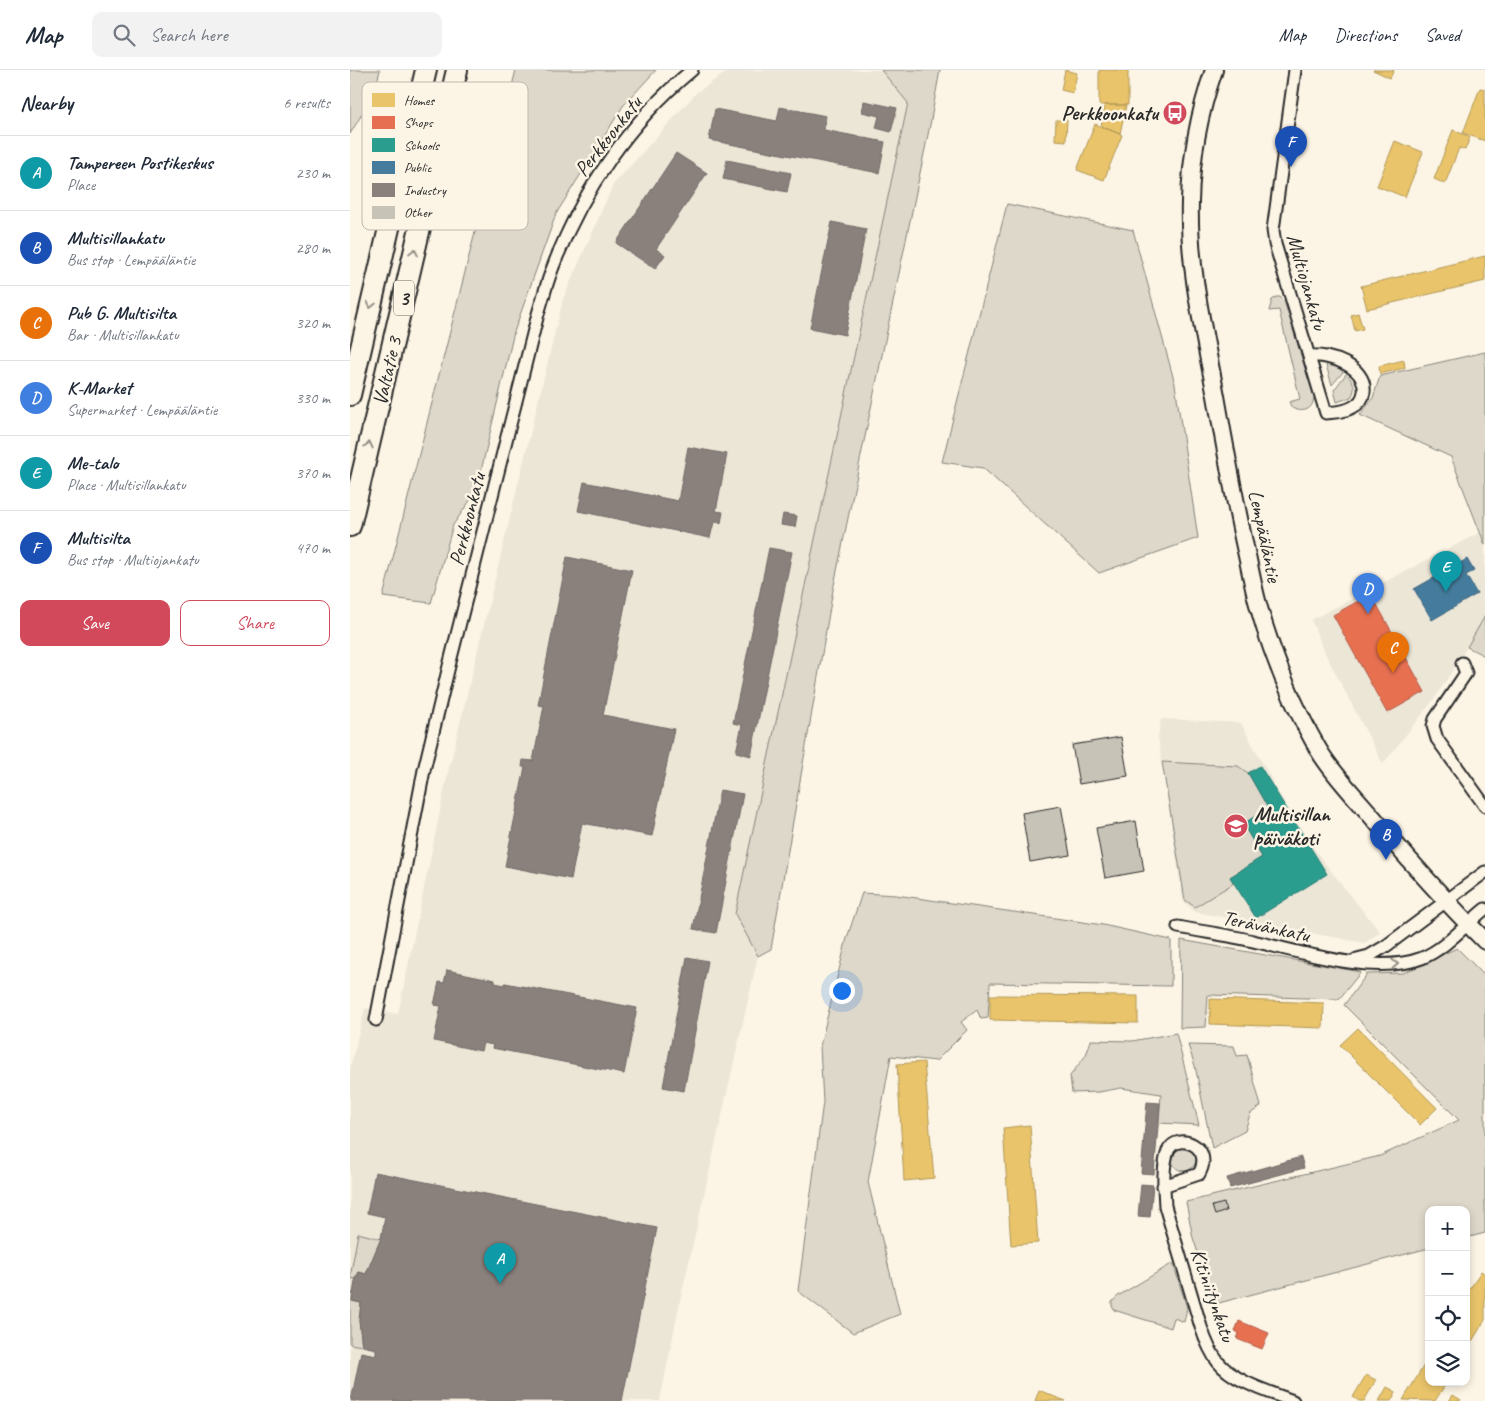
<!DOCTYPE html>
<meta charset="utf-8">
<style>
:root{--surface:#fff;--page:#f2f2f3;--text:#1f2937;--muted:#747a83;--line:#e0e1e3;--accent:#d1495b}
body{margin:0;font-family:Caveat,sans-serif;background:var(--page);color:var(--text)}
.controls{position:absolute;right:15px;bottom:15px;display:grid;overflow:hidden;border-radius:10px;box-shadow:0 2px 8px #0003}
.controls button{width:45px;height:45px;display:grid;place-items:center;padding:0;border:0;border-bottom:1px solid var(--line);background:var(--surface);color:var(--text);font:25px sans-serif}
.you{position:absolute;left:491px;top:920px;width:18px;height:18px;margin:-12px;border:4px solid #fff;border-radius:50%;background:#1a73e8;box-shadow:0 0 0 8px #1a73e833}
.badge{display:grid;place-items:center;width:32px;height:32px;border-radius:50%;background:var(--accent);color:#fff;font-size:16px;font-weight:700}
.pin{position:absolute;translate:-50% -41px;filter:drop-shadow(0 1px 2px #0008)}
.pin::after{content:'';position:absolute;top:26px;width:18px;height:15px;background:inherit;clip-path:polygon(0 0,100% 0,50% 100%)}
.list{margin:0;padding:0;list-style:none}
h2{display:flex;justify-content:space-between;align-items:center;height:65px;margin:0;padding:0 20px;font-size:21px}
h2 small{font-size:16px;font-weight:400;color:var(--muted)}
.list li{display:grid;grid-template-columns:32px 1fr auto;gap:15px;align-items:center;box-sizing:border-box;height:75px;padding:0 20px;border-top:1px solid var(--line)}
.list b{display:block;font-size:19px;white-space:nowrap}
.list p{margin:0;font-size:16px;white-space:nowrap;color:var(--muted)}
.list em{font-size:16px;font-style:normal;color:var(--muted)}
.actions{display:flex;gap:10px;padding:15px 20px}
.actions a{flex:1;padding:11px 0;border:1px solid var(--accent);border-radius:10px;text-align:center;font-size:18px;color:var(--accent)}
.actions .main{background:var(--accent);color:#fff}
.icon{flex:none;width:28px;height:28px;fill:none;stroke:currentColor;stroke-width:2;stroke-linecap:round;stroke-linejoin:round}
.map{position:relative;flex:none;width:1135px;height:1331px;overflow:hidden}
header{display:flex;align-items:center;gap:30px;box-sizing:border-box;height:70px;padding:0 25px;background:var(--surface);border-bottom:1px solid var(--line)}
header strong{font-size:24px}
nav{display:flex;gap:28px;margin-inline-start:auto;font-size:18px}
.search{width:350px;height:45px;background:var(--page);display:flex;align-items:center;gap:12px;box-sizing:border-box;padding:0 18px;border-radius:10px;color:var(--muted);font-size:19px}
main{display:flex}
aside{flex:1;background:var(--surface)}
.map>svg:first-child{display:block}
.built{fill:#ece6d7}
.green{fill:#ded8ca;stroke:#84827a}
.homes{fill:#e9c46a;stroke:#b09657}
.shops{fill:#e76f51;stroke:#af5b46}
.schools{fill:#2a9d8f;stroke:#2a7b71}
.public{fill:#457b9d;stroke:#3d637b}
.industry{fill:#8a817c;stroke:#6e6764}
.building{fill:#c8c3b7;stroke:#2b2b2b}
.lines{fill:none;stroke-linecap:round;stroke-linejoin:round}
.street-casing{stroke:#2b2b2b;stroke-width:15}
.secondary-casing{stroke:#2b2b2b;stroke-width:20}
.highway-casing{stroke:#2b2b2b;stroke-width:24}
.street{stroke:#fcf5e5;stroke-width:11}
.secondary{stroke:#fcf5e5;stroke-width:16}
.highway{stroke:#fcf5e5;stroke-width:20}
.oneway{stroke:#949088}
.labels{text-anchor:middle;stroke-width:5;stroke-linejoin:round;paint-order:stroke}
.shield{fill:#fcf5e5;stroke:#6a6863;stroke-width:1}
.shield-label{font-size:20px;font-weight:bold;fill:#2b2b2b}
.poi-label{font-size:21px;font-weight:bold;fill:#2b2b2b;stroke:#fcf5e5;text-anchor:end}
.street-label{font-size:21px;fill:#2b2b2b;stroke:#fcf5e5}
.key{fill:#fcf5e5;stroke:#bdb8ad;stroke-width:1}
.key-label{font-size:14px;fill:#2b2b2b}
</style>
<header>
<strong>Map</strong>
<div class="search"><svg class="icon" aria-label="search" viewBox="0 0 24 24"><circle cx="10" cy="10" r="6"/><path d="M15 15l6 6"/></svg>Search here</div>
<nav><a>Map</a><a>Directions</a><a>Saved</a></nav>
</header>
<main>
<aside>
<h2>Nearby<small>6 results</small></h2>
<ul class="list">
<li><span class="badge" style="background:#0f9aa8">A</span><div><b>Tampereen Postikeskus</b><p>Place</p></div><em>230 m</em></li>
<li><span class="badge" style="background:#1a4fb4">B</span><div><b>Multisillankatu</b><p>Bus stop · Lempääläntie</p></div><em>280 m</em></li>
<li><span class="badge" style="background:#e8710a">C</span><div><b>Pub G. Multisilta</b><p>Bar · Multisillankatu</p></div><em>320 m</em></li>
<li><span class="badge" style="background:#3f7fe0">D</span><div><b>K-Market</b><p>Supermarket · Lempääläntie</p></div><em>330 m</em></li>
<li><span class="badge" style="background:#0f9aa8">E</span><div><b>Me-talo</b><p>Place · Multisillankatu</p></div><em>370 m</em></li>
<li><span class="badge" style="background:#1a4fb4">F</span><div><b>Multisilta</b><p>Bus stop · Multiojankatu</p></div><em>470 m</em></li>
</ul>
<div class="actions"><a class="main">Save</a><a>Share</a></div>
</aside>
<div class="map">
<svg width="1135" height="1331" viewBox="0 0 1135 1331">
<rect width="100%" height="100%" fill="#fcf5e5"/>
<filter id="ink" filterUnits="userSpaceOnUse"><feTurbulence type="fractalNoise" baseFrequency=".02" numOctaves="2"/><feDisplacementMap in="SourceGraphic" scale="10" xChannelSelector="R" yChannelSelector="G"/><feConvolveMatrix kernelMatrix="1 2 1 2 8 2 1 2 1" color-interpolation-filters="sRGB"/></filter>
<g filter="url(#ink)">
<path class="built" d="M380,0H531L558,33L385,844L408,886L330,1231L310,1331H0V998L15,938L48,944L97,707L213,229L263,115L347,22Z
M1129,463L1135,475L1134,550L1085,628L1033,694L976,585L961,550Z
M811,649L891,653L928,722L972,790L1030,862L1015,873L845,842L833,831L808,667Z"/>
<path class="green" d="M0,0H30C26,23 12,44 0,64Z
M166,0H306L273,36L206,144L164,262L126,422L103,455L81,533L33,527Z
M531,0H590L580,55L483,520L421,879L408,886L385,844L558,33Z
M657,134L783,160L825,314L848,468L749,503L633,398L592,392Z
M926,227H930L934,231L964,326C964,339 954,344 942,338L939,332L950,329L929,240L919,241L922,230Z
M1135,282V475L1101,387L1010,345L1023,328L1030,306Z
M978,293L985,295L993,302L982,315L976,295Z
M996,304C1004,311 1007,318 1001,327L987,332L984,320Z
M1135,546V586L1117,577Z
M812,692L888,696L898,703L918,738L893,754L912,787L880,807L884,813L845,837L835,830Z
M512,823L546,825L753,855L821,870V916L640,913L638,948L631,949L627,940L611,952L617,960L586,991L541,986L518,1112L550,1244L503,1263L448,1221L473,1032L470,976L497,868Z
M831,870L1011,902L989,929L858,925L856,957L830,958Z
M1107,878L1135,906V1163L1116,1168V1140H1079V1178L865,1234L843,1168L836,1132L1030,1086L1109,1050L994,935L1017,904L1053,903Z
M826,963L849,1055L809,1053L811,1024L771,1018L749,1022L722,1023L720,1006L736,985L741,970L782,971Z
M838,975L884,976L887,986L897,985L911,1036L900,1044L895,1061L862,1078L845,996Z
M822 1089a12 12 0 1 1 24 0a12 12 0 1 1-24 0Z
M8,1163L31,1169L16,1204L9,1202L5,1209L0,1208Z
M823,1193L837,1238L834,1252L824,1248L821,1258L764,1240L762,1236V1232L768,1226Z
M0,1222L3,1223L2,1231L11,1233L9,1251L12,1276L0,1274Z"/>
<path class="homes" d="M715,0L727,3L723,23L711,20Z
M749,0H778V35H749Z
M1023,0H1044L1040,8Z
M1130,18L1135,19V71L1113,63Z
M755,35H776L770,64L751,56Z
M706,50H717L716,71L705,70Z
M745,54L772,65L754,110L727,100Z
M1103,60L1120,67L1115,80L1109,78L1095,114L1084,109Z
M1045,71L1073,82L1055,127L1027,116Z
M1135,186V211L1017,239L1011,216Z
M1008,243L1013,259L1005,261L1001,245Z
M1054,290L1055,298L1030,304L1029,296Z
M640,925L788,926V953L640,950Z
M860,929L974,933L973,958L860,954Z
M1008,958L1087,1038L1070,1055L990,975Z
M574,992L584,1108L554,1111L547,994Z
M680,1055L688,1173L661,1175L653,1058Z
M1131,1201L1135,1204V1250L1116,1281V1225Z
M1079,1287V1312H1097L1085,1331L1053,1330Z
M1016,1305L1026,1310L1014,1331H1009L1003,1327Z
M1037,1317L1046,1322L1041,1331H1029Z
M689,1320L705,1327L716,1331H685Z
M1103,1325L1111,1330L1110,1331H1099Z"/>
<path class="shops" d="M1021,524L1075,622L1037,643L983,545Z
M889,1251L919,1263L912,1279L887,1269L889,1263L885,1261Z"/>
<path class="schools" d="M910,696L977,804L906,848L880,807L912,787L893,754L918,738L898,703Z"/>
<path class="public" d="M1117,489L1124,501L1116,505L1127,524L1082,550L1064,519Z"/>
<path class="industry" d="M514,31L547,38L541,62L526,58L529,46L512,42Z
M430,37L476,46L474,60L535,72L529,103L359,70L365,39L427,51Z
M326,83L357,103L306,179L315,185L305,199L266,173Z
M377,90L441,103L437,122L373,109Z
M482,152L516,159L495,265L460,258Z
M338,377L377,384L366,441L373,442L371,453L364,452L360,468L228,441L234,412L328,431Z
M433,444L447,446L445,457L431,455Z
M419,478L442,482L401,686L386,682L392,655L383,653Z
M217,487L282,500L253,645L324,659L302,766L232,753L221,809L155,796L175,697H172L173,690L183,691L194,636L188,635Z
M370,720L393,724L366,863L343,859Z
M337,887L358,891L334,1021L313,1017Z
M97,900L145,910V913L155,915V913L287,938L274,1004L142,978L143,975L133,973L131,981L84,971L91,936L84,935L89,912L94,913Z
M797,1032L810,1033L804,1104L791,1103Z
M951,1087L954,1098L880,1118L877,1108Z
M25,1102L307,1158L272,1331H1L11,1282L26,1285V1279L12,1276L9,1251L11,1233L2,1231L5,1211L9,1202L16,1204L31,1168L35,1147L17,1143Z
M791,1114L803,1115L800,1147L788,1146Z"/>
<path class="building" d="M771,667L778,706L729,714L722,675Z
M711,736L720,785L680,792L672,743Z
M786,751L794,801L755,808L746,758Z
M874,1133L876,1141L865,1145L862,1136Z"/>
<g class="lines">
<defs>
<path id="street" d="M945,0L923,160L925,174L976,343C985,342 995,342 1003,337C1009,334 1013,328 1014,322C1017,296 979,284 959,286
M1112,593L1116,603L1085,649L1083,656L1087,669L1135,736
M828,857C853,862 879,865 903,871C950,882 1026,906 1072,888C1096,878 1115,855 1135,839
M1007,889L1019,886L1036,876L1135,802
M26,950L74,700L99,596L188,244C193,228 197,212 203,197C232,121 279,52 342,0
M813,1116L849,1104C865,1076 827,1061 818,1081C812,1097 814,1118 815,1136L851,1257C855,1269 860,1282 868,1292C884,1312 920,1322 943,1331"/>
<path id="secondary" d="M864,0C849,43 841,86 840,132C838,197 854,262 866,326C875,377 884,427 895,477C900,497 903,518 909,538C923,587 943,635 968,679C982,703 1002,723 1019,743C1056,787 1094,830 1135,871"/>
<path id="highway" d="M0,325L76,0
M0,456L107,0"/>
</defs>
<use href="#street" class="street-casing"/>
<use href="#secondary" class="secondary-casing"/>
<use href="#highway" class="highway-casing"/>
<use href="#street" class="street"/>
<use href="#secondary" class="secondary"/>
<use href="#highway" class="highway"/>
</g>
<defs><path id="oneway-chevron" d="M-2-3.5L2.5 0L-2 3.5" fill="none" stroke-width="1.6" stroke-linecap="round" stroke-linejoin="round" transform="scale(1.25)"/></defs>
<g class="oneway">
<use href="#oneway-chevron" transform="translate(64 182) rotate(-77)"/>
<use href="#oneway-chevron" transform="translate(21 235) rotate(103)"/>
<use href="#oneway-chevron" transform="translate(19 375) rotate(-77)"/>
<use href="#oneway-chevron" transform="translate(1045 894) rotate(-2)"/>
</g>
</g>
<defs>
<symbol id="bus-disc" viewBox="-11 -11 22 22"><circle r="9.5" fill="#d1495b" stroke="#fcf5e5"/><path d="M-5-6H5V4H4V6H2V4H-2V6H-4V4H-5ZM-3.5-4V0h7V-4ZM-3.5 1.2v1.5H-2V1.2ZM2 1.2v1.5H3.5V1.2Z" fill="#fff"/></symbol>
<symbol id="school-disc" viewBox="-11 -11 22 22"><circle r="9.5" fill="#d1495b" stroke="#fcf5e5"/><path d="M0-5L7-2L0 1L-7-2ZM-4 1L0 2.5L4 1V4Q0 6-4 4Z" fill="#fff"/></symbol>
</defs>
<g fill-rule="evenodd">
<use href="#bus-disc" x="811" y="29" width="28" height="28"/>
<use href="#school-disc" x="872" y="742" width="28" height="28"/>
</g>
<g class="labels">
<rect class="shield" x="44" y="210.5" width="20" height="35" rx="4"/>
<g class="shield-label">
<text x="54" y="235">3</text>
</g>
<g class="poi-label">
<text x="808" y="50">Perkkoonkatu</text>
<text x="904" y="751" text-anchor="start">Multisillan<tspan x="904" dy="24">päiväkoti</tspan></text>
</g>
<g class="street-label">
<text transform="translate(258 66) rotate(-52)" y="7">Perkkoonkatu</text>
<text transform="translate(957 212) rotate(74)" y="7">Multiojankatu</text>
<text transform="translate(37 301) rotate(-77)" y="7">Valtatie 3</text>
<text transform="translate(117 449) rotate(-76)" y="7">Perkkoonkatu</text>
<text transform="translate(915 466) rotate(78)" y="7">Lempääläntie</text>
<text transform="translate(916 856) rotate(12)" y="7">Terävänkatu</text>
<text transform="translate(863 1225) rotate(71)" y="7">Kitiniitynkatu</text>
</g>
</g>
<rect x="12" y="12" width="166" height="148" rx="8" class="key"/>
<rect x="22" y="23" width="23" height="14" fill="#e9c46a"/>
<rect x="22" y="46" width="23" height="13" fill="#e76f51"/>
<rect x="22" y="68" width="23" height="14" fill="#2a9d8f"/>
<rect x="22" y="91" width="23" height="13" fill="#457b9d"/>
<rect x="22" y="113" width="23" height="14" fill="#8a817c"/>
<rect x="22" y="136" width="23" height="13" fill="#c8c3b7"/>
<g class="key-label">
<text x="54" y="35">Homes</text>
<text x="54" y="57">Shops</text>
<text x="54" y="80">Schools</text>
<text x="54" y="102">Public</text>
<text x="54" y="125">Industry</text>
<text x="54" y="147">Other</text>
</g>
</svg>
<div class="controls">
<button>+</button>
<button>−</button>
<button><svg class="icon" aria-label="locate" viewBox="0 0 24 24"><circle cx="12" cy="12" r="6"/><path d="M12 2v4M12 18v4M2 12h4M18 12h4"/></svg></button>
<button><svg class="icon" aria-label="layers" viewBox="0 0 24 24"><path d="M12 4l9 5-9 5-9-5zM3 14l9 5 9-5"/></svg></button>
</div>
<div class="you"></div>
<div class="pin badge" style="left:150px;top:1214px;background:#0f9aa8">A</div>
<div class="pin badge" style="left:1036px;top:790px;background:#1a4fb4">B</div>
<div class="pin badge" style="left:1043px;top:603px;background:#e8710a">C</div>
<div class="pin badge" style="left:1018px;top:544px;background:#3f7fe0">D</div>
<div class="pin badge" style="left:1096px;top:522px;background:#0f9aa8">E</div>
<div class="pin badge" style="left:941px;top:97px;background:#1a4fb4">F</div>
</div>
</main>
